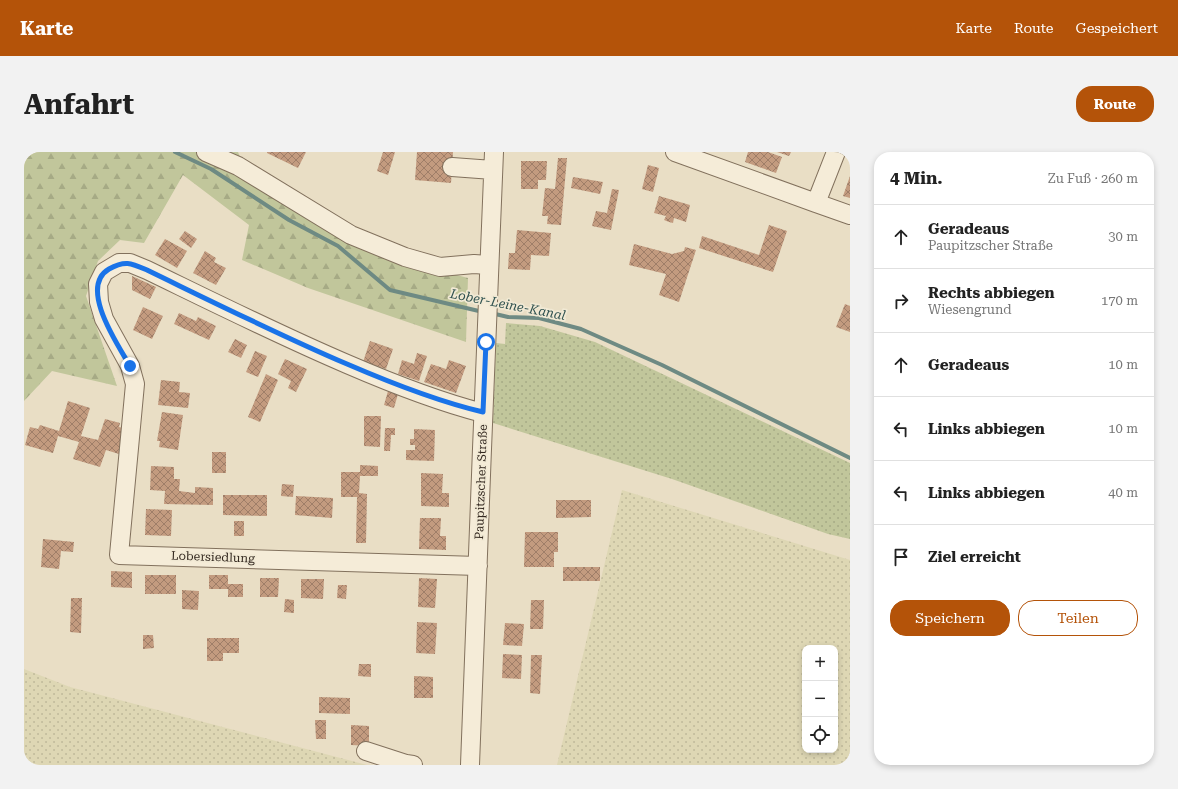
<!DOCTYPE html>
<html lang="de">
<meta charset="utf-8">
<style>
:root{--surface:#fff;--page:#f2f2f2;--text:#222;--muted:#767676;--line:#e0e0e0;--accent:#b45309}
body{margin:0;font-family:"Roboto Serif",serif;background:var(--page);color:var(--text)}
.controls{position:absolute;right:12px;bottom:12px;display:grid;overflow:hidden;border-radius:8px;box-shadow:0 2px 6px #0003}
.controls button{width:36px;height:36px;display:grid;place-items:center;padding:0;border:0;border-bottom:1px solid var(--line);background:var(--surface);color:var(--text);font:20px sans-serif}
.stop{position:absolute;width:12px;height:12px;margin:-9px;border:3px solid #1a73e8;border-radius:50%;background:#fff}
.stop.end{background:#1a73e8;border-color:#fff;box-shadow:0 1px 4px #0008}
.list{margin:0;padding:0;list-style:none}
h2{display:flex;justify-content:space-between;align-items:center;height:52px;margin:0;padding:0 16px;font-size:17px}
h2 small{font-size:13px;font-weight:400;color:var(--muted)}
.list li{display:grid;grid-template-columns:26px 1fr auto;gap:12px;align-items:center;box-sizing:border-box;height:64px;padding:0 16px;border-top:1px solid var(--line)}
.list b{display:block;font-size:15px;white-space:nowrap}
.list p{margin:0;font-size:13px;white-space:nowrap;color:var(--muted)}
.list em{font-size:13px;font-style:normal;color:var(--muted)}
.actions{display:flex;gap:8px;padding:12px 16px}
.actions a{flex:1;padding:9px 0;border:1px solid var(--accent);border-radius:16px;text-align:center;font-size:14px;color:var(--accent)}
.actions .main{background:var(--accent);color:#fff}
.icon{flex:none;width:22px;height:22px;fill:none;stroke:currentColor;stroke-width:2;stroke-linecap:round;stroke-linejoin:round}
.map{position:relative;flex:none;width:826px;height:613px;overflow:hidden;border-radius:16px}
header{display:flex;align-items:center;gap:24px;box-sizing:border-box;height:56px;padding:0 20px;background:var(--accent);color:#fff}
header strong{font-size:19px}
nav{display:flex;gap:22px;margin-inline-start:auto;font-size:14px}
.intro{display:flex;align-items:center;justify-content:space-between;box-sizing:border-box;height:96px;padding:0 24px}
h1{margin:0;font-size:28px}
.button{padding:10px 18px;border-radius:16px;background:var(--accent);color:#fff;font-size:14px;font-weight:700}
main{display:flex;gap:24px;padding:0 24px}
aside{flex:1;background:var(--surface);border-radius:16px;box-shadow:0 2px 6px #0003}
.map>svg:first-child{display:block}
.farmland{fill:url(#farmland-dots);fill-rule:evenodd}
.grass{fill:url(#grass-dots)}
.forest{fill:url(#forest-firs)}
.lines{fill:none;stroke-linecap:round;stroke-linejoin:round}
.stream{stroke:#6e8a83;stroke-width:4}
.building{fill:url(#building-cross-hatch)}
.minor-casing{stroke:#82715d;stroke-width:20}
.minor{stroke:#f5ecd8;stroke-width:18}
.route{stroke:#1a73e8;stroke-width:5}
.labels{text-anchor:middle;stroke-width:3.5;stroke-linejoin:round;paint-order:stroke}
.street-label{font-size:12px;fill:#342920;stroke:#f1e9d4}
.water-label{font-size:13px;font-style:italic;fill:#305250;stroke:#f1e9d4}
</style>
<header>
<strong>Karte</strong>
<nav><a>Karte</a><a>Route</a><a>Gespeichert</a></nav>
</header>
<div class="intro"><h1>Anfahrt</h1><a class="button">Route</a></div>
<main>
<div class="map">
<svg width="826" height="613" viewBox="0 0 826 613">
<defs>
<pattern id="farmland-dots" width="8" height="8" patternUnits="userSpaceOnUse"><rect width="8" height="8" fill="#ded7b4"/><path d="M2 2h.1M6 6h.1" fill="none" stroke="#bfb99a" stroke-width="1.8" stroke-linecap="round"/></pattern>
<pattern id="grass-dots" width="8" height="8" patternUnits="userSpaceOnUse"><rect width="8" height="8" fill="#c1c69b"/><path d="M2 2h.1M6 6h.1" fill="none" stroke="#a6aa85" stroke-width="1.8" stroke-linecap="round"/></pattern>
<pattern id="forest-firs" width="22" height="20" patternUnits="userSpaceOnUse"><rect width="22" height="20" fill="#c1c69b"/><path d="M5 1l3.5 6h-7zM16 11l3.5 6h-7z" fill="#a6aa85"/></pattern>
<pattern id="building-cross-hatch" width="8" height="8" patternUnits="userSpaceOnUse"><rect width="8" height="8" fill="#c39b7f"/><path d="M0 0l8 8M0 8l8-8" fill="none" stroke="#9f7e68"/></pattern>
</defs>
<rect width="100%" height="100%" fill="#e9dec5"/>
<path class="farmland" d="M598,338L826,408V613H533ZM781,496H811V598H781Z
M0,517L46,535L343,613H0Z"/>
<path class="grass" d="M482,171L516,174L571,190L826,311V387L804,382L648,327L469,271L472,191L481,192Z"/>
<path class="forest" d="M0,0H214L216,5L368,106L444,126L442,190L284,136L218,108L225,73L159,23L120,91L96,88L74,109L62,144L93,234L28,219L0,249Z"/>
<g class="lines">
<path class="stream" d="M151,0L187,17L265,68L314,94L366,138L459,160
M467,161L484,165L515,166L557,177L638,213L826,306"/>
</g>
<path class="building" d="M243,0H282L274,16L243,1Z
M359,0H371L364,23L353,19Z
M393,0H429L427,31L391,28Z
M724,0H744L758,5L752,21L721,10Z
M753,0H767L765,4Z
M534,6H543L537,73L523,72L524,64H518L521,36L531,37Z
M497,9H523L522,28H514V37H497Z
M624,13L635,16L629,40L618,37Z
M826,24V46L819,44Z
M549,25L579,30L576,42L547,36Z
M588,37L595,38L587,78L568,74L572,59L583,61Z
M635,44L666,53L662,70L650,66L649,71L645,70L640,68L642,64L630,61Z
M745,73L763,79L749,120L675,96L678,84L735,103Z
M493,78L527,81L525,104L507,103L506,118L484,117L485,101H491Z
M161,79L173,87L167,96L155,87Z
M141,87L163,99L153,116L131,103Z
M610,92L648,102L660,99L661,95L672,98L655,150L635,143L642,122L605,113Z
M181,99L192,106L190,110L202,116L192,133L169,121Z
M108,124L132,135L126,147L108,138Z
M821,152L826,154V180L812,175Z
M119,155L139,164L128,187L109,178Z
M155,161L172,169L174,165L192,174L185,188L150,172Z
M211,187L223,193L217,206L204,200Z
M346,189L369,197L362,217L339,210Z
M231,199L243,204L234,225L222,220Z
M393,201L403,204L395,229L374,222L378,208L390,212Z
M261,207L283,217L272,240L264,236L267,229L254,222Z
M425,208L442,214L432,241L400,230L407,212L422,217Z
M242,222L254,228L236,270L224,265Z
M137,228L156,230L155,240L166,241L164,256L134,253Z
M364,239L374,242L370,256L360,253Z
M44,249L66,256L57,284L74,288L81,267L96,271L95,275L103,277L95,302L82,298L76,315L49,307L55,290L34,284L29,301L1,293L6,275L14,277L16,273L35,279Z
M138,260L159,263L154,298L135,295L136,289H133Z
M340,264H357L356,295L340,294Z
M361,276H371V283H367L366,299H360Z
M390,277L411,278L410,309L382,308V298H391V293H386V287H390Z
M188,300H202V321H188Z
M336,313L354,314V324H336L335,341L343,342L342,391H332L333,345H317V320H336Z
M127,314L150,315V327H156L155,339L171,341V335L189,336V353L140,352L141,339L126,338Z
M397,321L419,322L418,341H425V355L397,354Z
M258,332L270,333L269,345L257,344Z
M199,343H243V364L199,363Z
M272,344L309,346L308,366L271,363Z
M532,348H567V365L532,366Z
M122,357L148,358L147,384L121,383Z
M396,366H417L416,384H422V398L395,397Z
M210,369H220V384H210Z
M501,380H534V400H530V415H500Z
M19,387L50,390L49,400L37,399L35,417L17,415Z
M539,415H576V429H539Z
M87,419L108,420V436L87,435Z
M121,423H152V442H121Z
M185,423H204V432H219V445H204V437H185Z
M236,426H255L254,445H236Z
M395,426L413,427L411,456L394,455Z
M277,427H300L299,447L277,446Z
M314,433H323L322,447L313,446Z
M158,438L175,439L174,458L158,457Z
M47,446H58L57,481L46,480Z
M261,447L270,448V461L260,460Z
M507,448H520L519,477H506Z
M393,470L413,471L411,502L392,501Z
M481,471L500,472L498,494L479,493Z
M119,483H129L130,496L119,497Z
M183,486H215V501H199V509H183Z
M479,502L498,503L497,527L478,526Z
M507,503H518L516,542L506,541Z
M335,512H347V525L334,524Z
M390,524L409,525V546H390Z
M295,545L326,546V562L295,561Z
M291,568H302V587H292Z
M327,573L345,574V594L327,593Z"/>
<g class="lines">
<defs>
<path id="minor" d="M182,0L214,14L327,83L381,105L416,115L450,112L464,113
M651,0L792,51L812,0
M428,15L469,18
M792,51L826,63
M454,414L95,403L111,232L106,214L80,167L75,150L74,132L80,120L95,111H106L123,118C189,150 255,183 323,212C367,231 412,249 459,261
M342,599L382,612L389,613
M446,613C454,409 461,204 470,0"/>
</defs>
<use href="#minor" class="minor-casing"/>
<use href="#minor" class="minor"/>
</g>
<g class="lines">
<path class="route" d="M106,214C94,193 54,135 85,117C101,108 107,111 123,118C189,150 255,183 323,212C367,231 412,249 459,260L462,190"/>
</g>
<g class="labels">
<g class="street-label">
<text transform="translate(457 330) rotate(-88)" y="4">Paupitzscher Straße</text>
<text transform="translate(189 405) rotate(2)" y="4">Lobersiedlung</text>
</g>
<g class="water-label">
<text transform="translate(484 152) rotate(11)" y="5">Lober-Leine-Kanal</text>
</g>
</g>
</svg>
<div class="controls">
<button>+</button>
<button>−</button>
<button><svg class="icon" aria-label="locate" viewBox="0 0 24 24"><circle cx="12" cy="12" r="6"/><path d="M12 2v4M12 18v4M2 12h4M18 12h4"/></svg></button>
</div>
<div class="stop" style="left:462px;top:190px"></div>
<div class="stop end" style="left:106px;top:214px"></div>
</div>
<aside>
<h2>4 Min.<small>Zu Fuß · 260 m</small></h2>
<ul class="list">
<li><svg class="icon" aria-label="ahead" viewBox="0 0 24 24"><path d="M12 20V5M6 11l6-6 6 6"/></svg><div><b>Geradeaus</b><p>Paupitzscher Straße</p></div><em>30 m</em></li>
<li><svg class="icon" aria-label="right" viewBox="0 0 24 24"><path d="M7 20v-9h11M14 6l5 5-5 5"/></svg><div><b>Rechts abbiegen</b><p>Wiesengrund</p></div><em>170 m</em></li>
<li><svg class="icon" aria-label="ahead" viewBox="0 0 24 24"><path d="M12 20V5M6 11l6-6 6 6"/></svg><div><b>Geradeaus</b></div><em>10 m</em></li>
<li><svg class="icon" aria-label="left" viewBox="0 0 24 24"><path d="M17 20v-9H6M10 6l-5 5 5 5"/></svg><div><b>Links abbiegen</b></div><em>10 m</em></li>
<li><svg class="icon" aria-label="left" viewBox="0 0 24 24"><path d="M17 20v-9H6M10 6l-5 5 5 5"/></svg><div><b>Links abbiegen</b></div><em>40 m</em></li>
<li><svg class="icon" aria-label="arrive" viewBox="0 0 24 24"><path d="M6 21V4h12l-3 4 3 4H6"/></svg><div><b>Ziel erreicht</b></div></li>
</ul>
<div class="actions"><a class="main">Speichern</a><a>Teilen</a></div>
</aside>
</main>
